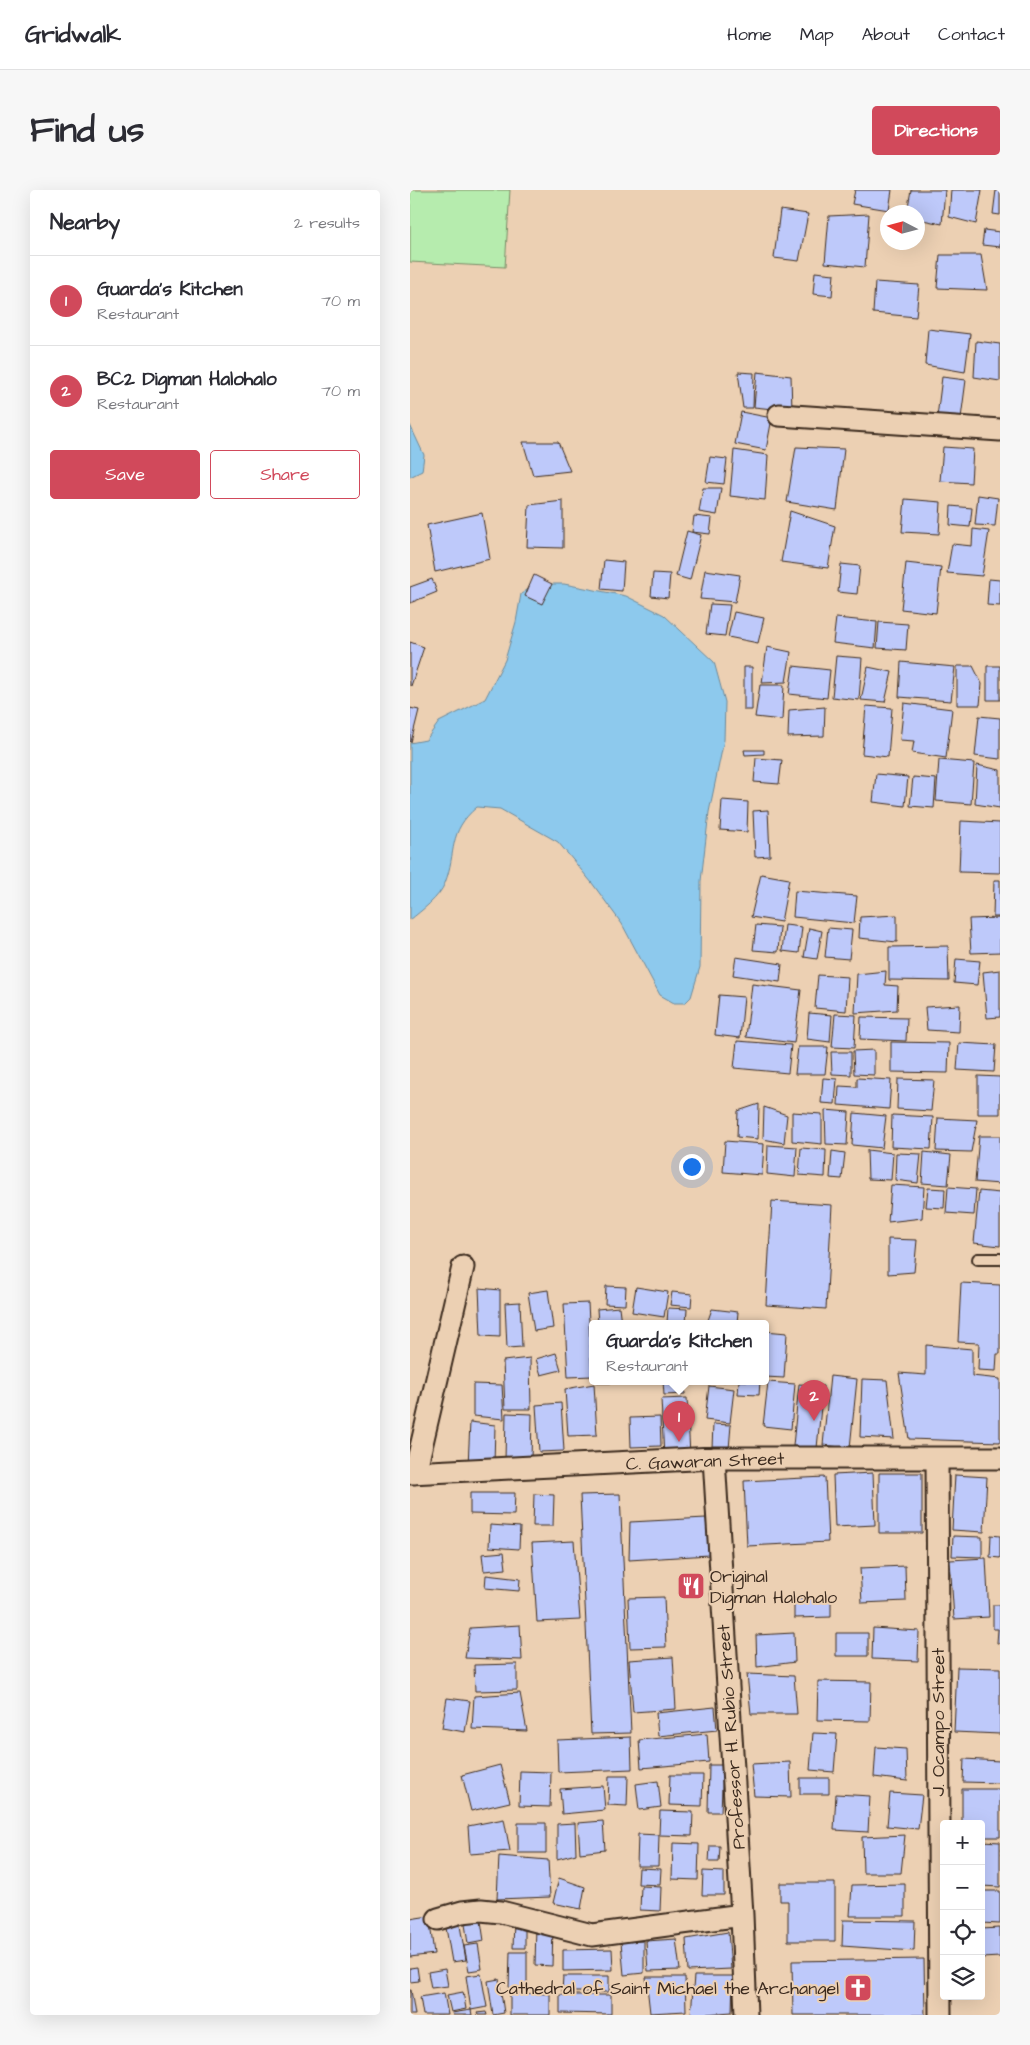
<!DOCTYPE html>
<meta charset="utf-8">
<style>
:root{--surface:#fff;--page:#f7f7f7;--text:#2b2b33;--muted:#7c7c81;--line:#e1e1e2;--accent:#d1495b}
body{margin:0;font-family:"Architects Daughter",sans-serif;background:var(--page);color:var(--text)}
.controls{position:absolute;right:15px;bottom:15px;display:grid;overflow:hidden;border-radius:5px;box-shadow:0 5px 20px #0002}
.controls button{width:45px;height:45px;display:grid;place-items:center;padding:0;border:0;border-bottom:1px solid var(--line);background:var(--surface);color:var(--text);font:25px sans-serif}
.compass{position:absolute;left:470px;top:15px;width:45px;height:45px;border-radius:50%;background:var(--surface);box-shadow:0 5px 20px #0002;rotate:276deg}
.you{position:absolute;left:281px;top:976px;width:18px;height:18px;margin:-12px;border:4px solid #fff;border-radius:50%;background:#1a73e8;box-shadow:0 0 0 8px #1a73e833}
.badge{display:grid;place-items:center;width:32px;height:32px;border-radius:50%;background:var(--accent);color:#fff;font-size:16px;font-weight:700}
.pin{position:absolute;translate:-50% -41px;filter:drop-shadow(0 1px 2px #0008)}
.pin::after{content:'';position:absolute;top:26px;width:18px;height:15px;background:inherit;clip-path:polygon(0 0,100% 0,50% 100%)}
.popup{position:absolute;left:179px;top:1130px;width:180px;height:65px;box-sizing:border-box;display:grid;place-content:center;border-radius:5px;background:var(--surface);filter:drop-shadow(0 1px 4px #0005);font-size:16px;white-space:nowrap;color:var(--muted)}
.popup b{font-size:19px;color:var(--text)}
.popup::after{content:'';position:absolute;left:50%;top:100%;margin-left:-10px;border:10px solid transparent;border-top-color:var(--surface)}
.list{margin:0;padding:0;list-style:none}
h2{display:flex;justify-content:space-between;align-items:center;height:65px;margin:0;padding:0 20px;font-size:21px}
h2 small{font-size:16px;font-weight:400;color:var(--muted)}
.list li{display:grid;grid-template-columns:32px 1fr auto;gap:15px;align-items:center;box-sizing:border-box;height:90px;padding:0 20px;border-top:1px solid var(--line)}
.list b{display:block;font-size:19px;white-space:nowrap}
.list p{margin:0;font-size:16px;white-space:nowrap;color:var(--muted)}
.list em{font-size:16px;font-style:normal;color:var(--muted)}
.actions{display:flex;gap:10px;padding:15px 20px}
.actions a{flex:1;padding:11px 0;border:1px solid var(--accent);border-radius:5px;text-align:center;font-size:18px;color:var(--accent)}
.actions .main{background:var(--accent);color:#fff}
.icon{flex:none;width:28px;height:28px;fill:none;stroke:currentColor;stroke-width:2;stroke-linecap:round;stroke-linejoin:round}
.map{position:relative;flex:none;width:590px;height:1825px;overflow:hidden;border-radius:5px}
header{display:flex;align-items:center;gap:30px;box-sizing:border-box;height:70px;padding:0 25px;background:var(--surface);border-bottom:1px solid var(--line)}
header strong{font-size:24px}
nav{display:flex;gap:28px;margin-inline-start:auto;font-size:18px}
.intro{display:flex;align-items:center;justify-content:space-between;box-sizing:border-box;height:120px;padding:0 30px}
h1{margin:0;font-size:35px}
.button{padding:12px 22px;border-radius:5px;background:var(--accent);color:#fff;font-size:18px;font-weight:700}
main{display:flex;gap:30px;padding:0 30px}
aside{flex:1;background:var(--surface);border-radius:5px;box-shadow:0 5px 20px #0002}
.map>svg:first-child{display:block}
.green{fill:#b6ecae;stroke:#788b66}
.water{fill:#8dc9ed;stroke:#6c899a}
.building{fill:#bec9fa;stroke:#3b2a1e}
.lines{fill:none;stroke-linecap:round;stroke-linejoin:round}
.service-casing{stroke:#3b2a1e;stroke-width:14}
.minor-casing{stroke:#3b2a1e;stroke-width:25}
.service{stroke:#ecd0b3;stroke-width:10}
.minor{stroke:#ecd0b3;stroke-width:21}
.labels{text-anchor:middle;stroke-width:4;stroke-linejoin:round;paint-order:stroke}
.street-label{font-size:18px;fill:#3b2a1e;stroke:#ecd0b3}
.poi-label{font-size:18px;fill:#3b2a1e;stroke:#ecd0b3;text-anchor:start}
</style>
<header>
<strong>Gridwalk</strong>
<nav><a>Home</a><a>Map</a><a>About</a><a>Contact</a></nav>
</header>
<div class="intro"><h1>Find us</h1><a class="button">Directions</a></div>
<main>
<aside>
<h2>Nearby<small>2 results</small></h2>
<ul class="list">
<li><span class="badge">1</span><div><b>Guarda’s Kitchen</b><p>Restaurant</p></div><em>70 m</em></li>
<li><span class="badge">2</span><div><b>BC2 Digman Halohalo</b><p>Restaurant</p></div><em>70 m</em></li>
</ul>
<div class="actions"><a class="main">Save</a><a>Share</a></div>
</aside>
<div class="map">
<svg width="590" height="1825" viewBox="0 0 590 1825">
<rect width="100%" height="100%" fill="#ecd0b3"/>
<filter id="ink" filterUnits="userSpaceOnUse"><feTurbulence type="fractalNoise" baseFrequency=".02" numOctaves="2"/><feDisplacementMap in="SourceGraphic" scale="10" xChannelSelector="R" yChannelSelector="G"/><feConvolveMatrix kernelMatrix="1 2 1 2 8 2 1 2 1" color-interpolation-filters="sRGB"/></filter>
<g filter="url(#ink)">
<path class="green" d="M0,0H100L95,77L0,72Z"/>
<path class="water" d="M0,235L14,265L12,281L0,287Z
M126,394H154L216,406L254,425L304,472L315,512L314,550L299,622L291,691L290,777L281,807L275,813H264L250,805L212,734L182,693L148,652L90,619L67,617C37,642 47,662 35,693C29,708 12,720 0,730V553L16,550L29,532L75,509L95,470L106,432L111,404Z"/>
<path class="building" d="M445,0H482L479,20L442,14Z
M501,0H535L532,34L508,29V22H497Z
M541,0H572L566,34L539,27Z
M586,0H590V25L583,24Z
M370,20L398,24L389,71L364,68Z
M459,24L455,77L415,73L419,26Z
M574,40L590,42V57L572,55Z
M530,65H571L577,100L527,98Z
M405,82L424,84L422,106L403,104Z
M465,92L509,95L506,127L463,123Z
M518,139L560,144L555,182L515,175Z
M566,151L590,154V191L564,187Z
M328,182L344,183L343,218H333Z
M347,182L381,186L382,221L344,217Z
M532,187L556,190L551,228L527,227Z
M331,222L362,228L356,260L325,254Z
M113,252H148L160,281L123,285Z
M386,257L434,259L427,320L377,312Z
M533,257L563,259L561,293L530,291Z
M324,260L358,265L355,310L320,306Z
M300,267L317,269L314,294L296,292Z
M293,298H311L307,325L289,322Z
M568,305L588,308L585,336L565,335Z
M495,309L531,312L529,344L492,342Z
M153,311V358L117,357L119,315Z
M541,316L562,318L560,337L540,335Z
M380,321L425,336L418,378L371,372Z
M72,323L80,369L25,382L17,335Z
M284,326L302,328L300,344L282,342Z
M563,339L579,341L572,386L537,383L542,354L562,356Z
M277,341L291,345L280,390L266,386Z
M194,370L214,372L212,401L191,399Z
M496,373L531,377L526,423L491,419Z
M431,374L450,376L447,404L428,402Z
M295,380L330,385L325,412L290,409Z
M243,383L260,384L258,408L241,406Z
M124,385L142,394L132,414L115,406Z
M22,389L27,402L0,413V397Z
M579,389L590,390V416L577,415Z
M300,414L320,415L315,446L296,444Z
M324,422L354,428L348,453L318,447Z
M426,428L467,432L465,458L423,453Z
M469,432L498,434L496,460L467,458Z
M0,452L14,457L1,496H0Z
M357,457L381,462L376,492L352,493Z
M426,466L452,468L449,510L422,507Z
M491,472L545,477L541,511L489,507Z
M383,476L420,480L417,508L379,504Z
M547,476H563L572,494L570,515H547Z
M577,476H590V510H577Z
M334,477H342V520H334Z
M458,477L482,482L475,512L451,510Z
M350,495H374L372,530L345,527Z
M494,513L542,519L536,568L502,563L504,551L490,550Z
M456,516L482,518L478,567L452,564Z
M415,517L414,546L378,547L379,520Z
M0,518L9,520L1,552H0Z
M569,526L590,528V569L565,566Z
M334,560H354V564L335,565Z
M346,568L372,570L369,594L344,592Z
M529,570L564,573L561,614L526,611Z
M567,575L590,580V618L565,614Z
M466,584L498,587L495,616L463,612Z
M503,587L526,589L524,618L500,616Z
M312,610L338,612L337,642L310,640Z
M358,620L360,666L345,667L343,621Z
M551,631L590,633V683L549,682Z
M351,684L379,689L371,732L341,727Z
M584,690H590V727H583Z
M385,701L447,706L444,733L383,727Z
M487,725V752L449,748L450,727Z
M590,728V762L561,763L559,729Z
M346,735L370,737L368,762L343,760Z
M375,735L392,737L389,763L372,761Z
M399,738L412,741L407,769L394,767Z
M418,738L442,740L439,769L415,767Z
M538,756L539,791L479,790V757Z
M326,767L372,774L370,792L323,785Z
M546,769L570,771L567,795L544,793Z
M590,780V827L577,828L573,782Z
M476,781L475,795L488,796L487,820L445,823L447,784Z
M408,785L438,787L436,821L405,818Z
M342,794L391,800L384,853L336,847Z
M309,805L334,807L330,848L305,845Z
M550,815L549,842L517,840L515,817Z
M399,823L422,825L420,852L397,849Z
M425,824L446,825L444,858L422,857Z
M451,827L497,828L496,851L450,849Z
M327,851L381,855L378,883L324,878Z
M481,852L539,853L538,883L481,882Z
M549,853L586,855L584,882L547,880Z
M388,857H418L415,884H385Z
M464,860V885L444,884L443,861Z
M421,862H441V885L422,884Z
M568,886L590,887V924H568Z
M413,888L427,889L425,914L411,913Z
M447,888L481,890L479,919L428,915L429,896L447,897Z
M488,889L524,890L521,921L487,919Z
M349,914L348,949L327,947L328,921Z
M354,917L377,925L374,953L353,949Z
M415,920L439,922L437,955L416,954Z
M382,922L412,924V954L382,951Z
M444,923L476,926L472,958L442,955Z
M482,925L523,927L521,959L481,957Z
M528,928L567,930L561,962L526,961Z
M569,946H590V994L565,992Z
M315,951L354,954L352,985L313,982Z
M358,955L387,957L385,987L357,984Z
M391,958L416,960L415,987L389,985Z
M457,960L483,963L481,990L458,989Z
M422,961L435,963L432,989L420,988Z
M514,962L541,965L538,995L512,993Z
M486,963L511,964L508,993L485,990Z
M481,995L514,997L512,1028L478,1032Z
M538,997L566,999L564,1025L536,1023Z
M518,998L535,999L534,1018L516,1017Z
M569,1001L590,1003V1056L564,1053Z
M362,1011L422,1015L416,1119L356,1115Z
M478,1049L507,1050L504,1082L478,1084Z
M551,1093L590,1095V1164H587L586,1181L568,1180L569,1153L548,1152Z
M196,1096L216,1097L215,1115L195,1114Z
M226,1097L258,1102L254,1127L222,1122Z
M69,1098L90,1100V1147L71,1146Z
M138,1100L143,1138L124,1141L118,1103Z
M262,1102L282,1104L281,1117L260,1115Z
M110,1112L112,1157L97,1158L95,1113Z
M178,1113L182,1186L158,1187L154,1114Z
M209,1117L211,1133H188L187,1119Z
M258,1118L277,1119L276,1133H257Z
M302,1119L328,1122L327,1133H297Z
M355,1141L377,1143L374,1188L355,1187Z
M516,1155L562,1159V1186L590,1189V1252L499,1249L489,1183L516,1185Z
M146,1163L151,1180L131,1185L126,1169Z
M120,1168L121,1219H95L93,1171Z
M420,1186L447,1189L440,1258L413,1255Z
M452,1189L477,1190L484,1249L450,1247Z
M188,1191H210V1193H188Z
M253,1191H274L275,1204L254,1205Z
M289,1191H322L289,1194Z
M329,1191H350L349,1205L328,1204Z
M358,1192L385,1194L381,1239L353,1236Z
M63,1194L92,1195L94,1229L63,1226Z
M184,1194L187,1245L158,1246L155,1199Z
M389,1194L413,1196L407,1258L383,1256Z
M299,1196L324,1199L320,1233L295,1230Z
M277,1208L280,1265L254,1267L251,1209Z
M151,1213L154,1261L129,1262L126,1215Z
M96,1223L122,1224L121,1271H95Z
M250,1227L251,1256L221,1257L220,1228Z
M60,1232L85,1235L84,1274L58,1276Z
M303,1234L321,1235L319,1259L302,1258Z
M463,1283L465,1335L425,1337L423,1285Z
M469,1283H512V1343H469Z
M545,1285L577,1287L574,1342L542,1340Z
M415,1287L418,1352L337,1356L334,1291Z
M60,1303H105L104,1325L60,1324Z
M124,1304L144,1305L143,1336H123Z
M210,1304L221,1543L181,1544L170,1305Z
M296,1328L299,1365L219,1370L220,1332Z
M80,1335L110,1337L109,1359L79,1357Z
M581,1345L590,1346V1368L580,1367Z
M543,1346L572,1347V1367L542,1366Z
M164,1351L170,1430L127,1432L122,1353Z
M94,1362L96,1379L74,1381L72,1364Z
M576,1368L579,1427L544,1429L540,1370Z
M495,1376L496,1411L452,1413L450,1378Z
M76,1385L110,1389L109,1401L75,1398Z
M254,1407L256,1457L220,1458L218,1408Z
M421,1408V1427L384,1428V1409Z
M583,1415H590V1453H587L588,1439H583Z
M110,1435L112,1470L55,1468L60,1438Z
M463,1438L509,1441L508,1471L462,1469Z
M384,1443L385,1472L347,1477L346,1445Z
M426,1443H458V1466H426Z
M263,1467L266,1519L223,1522L219,1470Z
M107,1474V1500L65,1501L64,1475Z
M547,1477L590,1478V1544L544,1542Z
M337,1484L384,1486L387,1524H341Z
M408,1491L461,1492L460,1531L407,1530Z
M110,1503L117,1541L62,1539L64,1506Z
M37,1508L60,1511L55,1542L32,1538Z
M305,1517L307,1540L248,1546L246,1523Z
M403,1543L427,1544L424,1582L400,1580Z
M297,1544L299,1572L231,1578L229,1550Z
M221,1547L222,1579L148,1582L147,1550Z
M466,1557L496,1559L497,1591L464,1587Z
M554,1569L590,1571V1593L553,1592Z
M380,1572L381,1607L344,1606L341,1574Z
M90,1575L100,1612L61,1621L52,1585Z
M299,1575H313L311,1622H298Z
M110,1581L141,1582L140,1617L109,1616Z
M260,1585H293L292,1616L259,1615Z
M199,1586H218L217,1616L198,1615Z
M390,1588H419V1604H390Z
M248,1591L251,1617L229,1620L226,1594Z
M193,1596L195,1620L152,1624L150,1599Z
M552,1599H590V1647H571V1634H552Z
M480,1603L512,1605L508,1639L477,1636Z
M426,1604L460,1606L458,1642L424,1640Z
M250,1621L283,1622L282,1646L249,1645Z
M94,1629L100,1661L60,1664L58,1636Z
M193,1631L195,1660L170,1663L168,1633Z
M108,1633H136V1663H108Z
M165,1633L166,1664L147,1669V1634Z
M228,1644L249,1645L248,1676H227Z
M495,1645L491,1683H453L452,1647Z
M571,1651L590,1652V1697L571,1696Z
M263,1653L289,1654L288,1690L262,1689Z
M300,1656H310L309,1672H299Z
M89,1666L138,1670L140,1707L87,1709Z
M229,1678L251,1679L250,1695L228,1694Z
M293,1681L314,1682V1705H292Z
M149,1688L175,1697L171,1719L143,1713Z
M370,1693H425V1751H378V1711H370Z
M495,1694V1726H440L442,1695Z
M231,1696L251,1697L250,1721L230,1720Z
M571,1701H590V1734L571,1733Z
M70,1724L74,1751L58,1754L54,1727Z
M19,1726L24,1764L0,1767V1729Z
M49,1730L56,1770L42,1772L35,1732Z
M433,1730L505,1731L504,1761L432,1756Z
M104,1731H115V1758H103Z
M126,1736L143,1737L142,1776L125,1775Z
M590,1738V1767L571,1768V1739Z
M318,1742L321,1779L278,1781L276,1749Z
M266,1749L270,1780L238,1781L236,1751Z
M234,1751V1783L214,1785L211,1752Z
M68,1754L72,1779L59,1781L54,1756Z
M202,1759L203,1780L153,1781V1760Z
M100,1762H117V1799L99,1798Z
M514,1769L515,1825H383L382,1771Z
M7,1777L9,1791L0,1792V1778Z
M35,1779L38,1796L21,1798L18,1782Z
M71,1784L77,1817L61,1820L56,1786Z
M153,1786H199V1802H152Z
M284,1786H323L322,1822L281,1825Z
M236,1787H275L276,1821L240,1823Z
M89,1789L94,1823L83,1825L78,1791Z
M0,1800H1L5,1825H0Z
M53,1802L56,1819L41,1822L37,1805Z
M34,1803L38,1825H13L10,1807Z
M100,1803L140,1804V1825H100Z
M150,1805H201V1824L150,1823Z
M61,1820L62,1825H43L42,1823Z
M76,1822L77,1825H68L67,1823Z"/>
<g class="lines">
<defs>
<path id="service" d="M568,1069H590"/>
<path id="minor" d="M369,225L590,240
M304,1268L332,1725L336,1825
M527,1268L530,1825
M0,1283L304,1268H590
M5,1283L53,1077
M28,1729L52,1722L71,1720L91,1722L182,1745L332,1725"/>
</defs>
<use href="#service" class="service-casing"/>
<use href="#minor" class="minor-casing"/>
<use href="#service" class="service"/>
<use href="#minor" class="minor"/>
</g>
</g>
<defs>
<symbol id="restaurant-square" viewBox="-11 -11 22 22"><rect x="-9" y="-9" width="18" height="18" rx="4" fill="#d1495b" stroke="#ecd0b3"/><path d="M-5-6h1v4h1v-4h1v4h1v-4h1v5L-1.5 .5V6h-2V.5L-5-1ZM5-6V6H3V1.5H1.5Q1.5-4 5-6Z" fill="#fff"/></symbol>
<symbol id="church-square" viewBox="-11 -11 22 22"><rect x="-9" y="-9" width="18" height="18" rx="4" fill="#d1495b" stroke="#ecd0b3"/><path d="M-1.2-6h2.4v3.5h3.3v2.4h-3.3V6h-2.4V-.1h-3.3v-2.4h3.3Z" fill="#fff"/></symbol>
</defs>
<g fill-rule="evenodd">
<use href="#restaurant-square" x="265" y="1380" width="32" height="32"/>
<use href="#church-square" x="432" y="1782" width="32" height="32"/>
</g>
<g class="labels">
<g class="street-label">
<text transform="translate(295 1271) rotate(-2)" y="6">C. Gawaran Street</text>
<text transform="translate(528 1532) rotate(-90)" y="6">J. Ocampo Street</text>
<text transform="translate(321 1547) rotate(-94)" y="6">Professor H. Rubio Street</text>
</g>
<g class="poi-label">
<text x="300" y="1392">Original<tspan x="300" dy="21">Digman Halohalo</tspan></text>
<text x="429" y="1804" text-anchor="end">Cathedral of Saint Michael the Archangel</text>
</g>
</g>
</svg>
<div class="controls">
<button>+</button>
<button>−</button>
<button><svg class="icon" aria-label="locate" viewBox="0 0 24 24"><circle cx="12" cy="12" r="6"/><path d="M12 2v4M12 18v4M2 12h4M18 12h4"/></svg></button>
<button><svg class="icon" aria-label="layers" viewBox="0 0 24 24"><path d="M12 4l9 5-9 5-9-5zM3 14l9 5 9-5"/></svg></button>
</div>
<svg class="compass" viewBox="-18 -18 36 36"><path d="M0-13l5 13h-10z" fill="#e53935"/><path d="M0 13l5-13h-10z" fill="#7c7c81"/></svg>
<div class="you"></div>
<div class="pin badge" style="left:269px;top:1252px">1</div>
<div class="popup"><b>Guarda’s Kitchen</b>Restaurant</div>
<div class="pin badge" style="left:404px;top:1231px">2</div>
</div>
</main>
